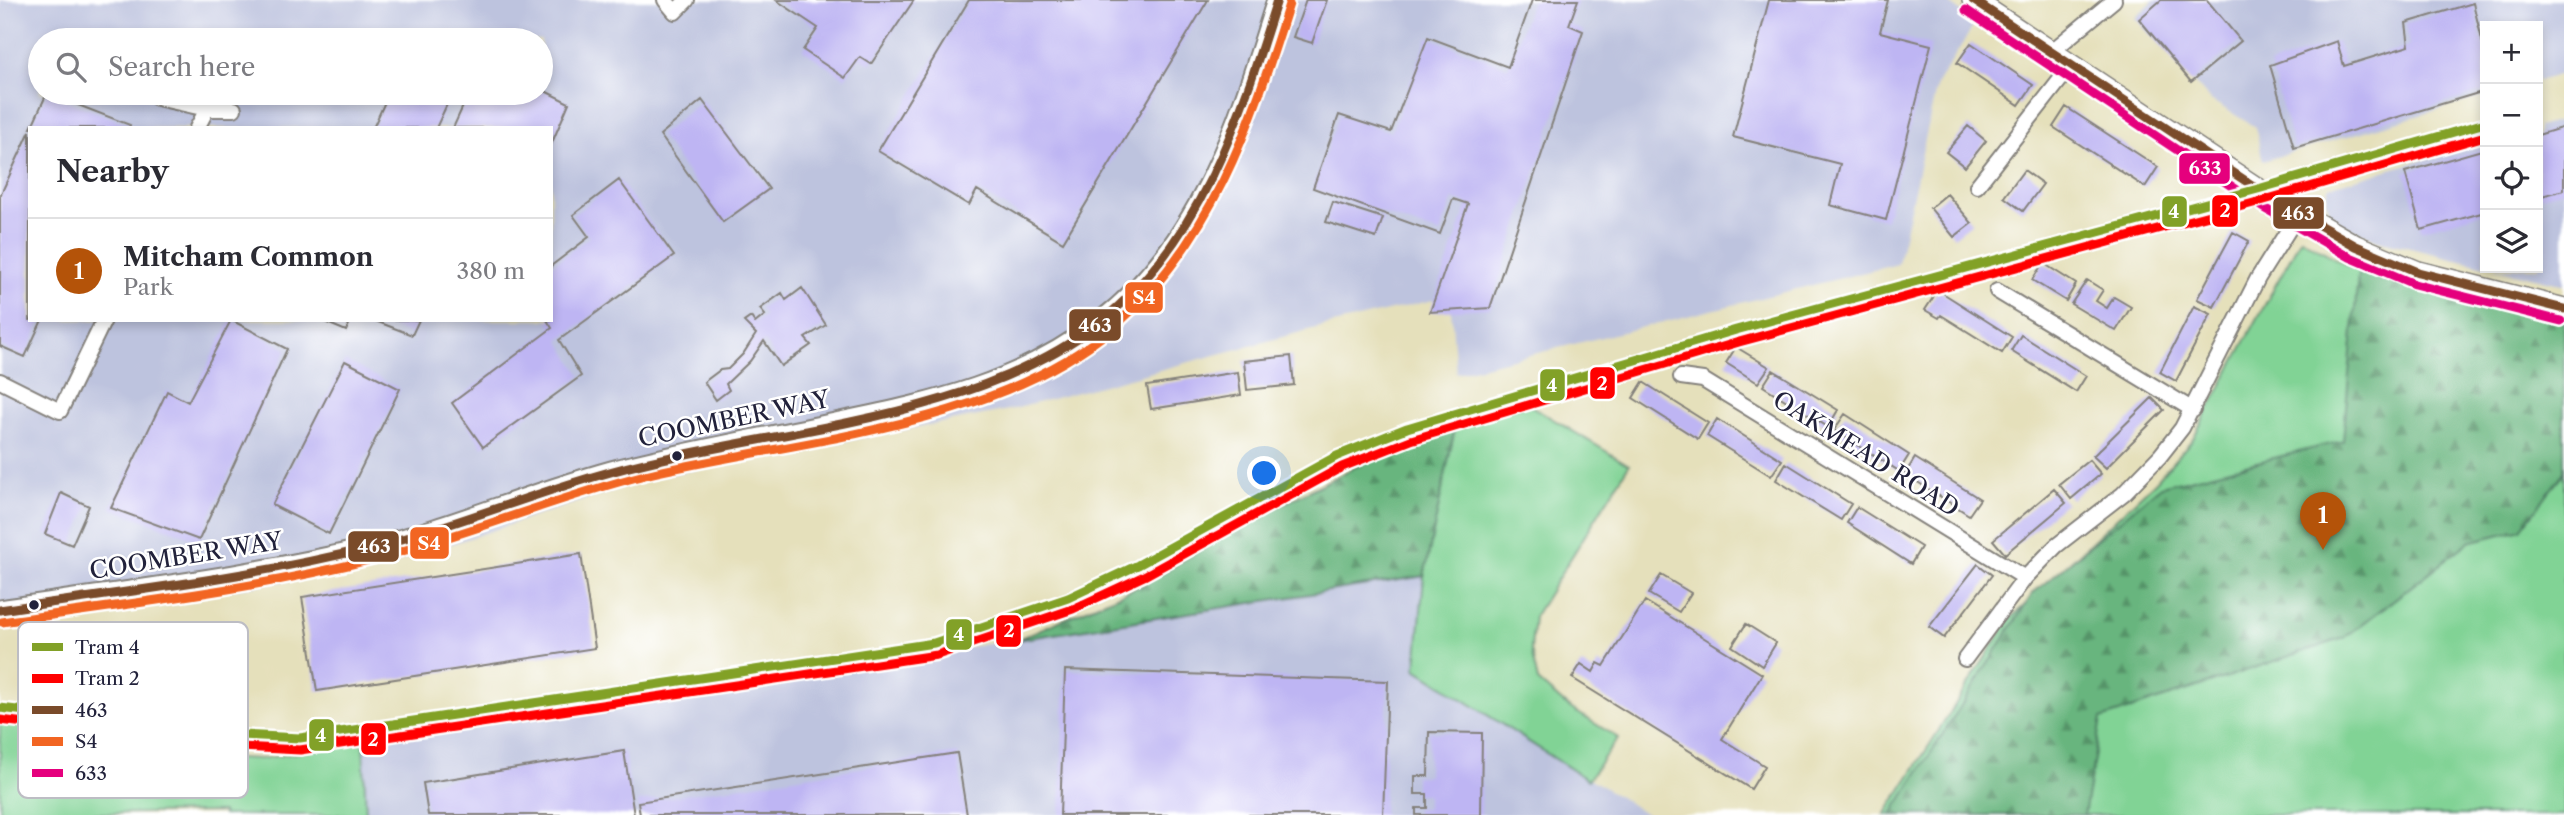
<!DOCTYPE html>
<meta charset="utf-8">
<style>
:root{--surface:#fff;--page:#f2f2f3;--text:#2b2b33;--muted:#7c7c81;--line:#e1e1e2;--accent:#b45309}
body{margin:0;font-family:"Libre Caslon Text",serif;background:var(--page);color:var(--text)}
.controls{position:absolute;right:21px;top:21px;display:grid;overflow:hidden;border-radius:0px;box-shadow:0 4px 10px #0003}
.controls button{width:63px;height:63px;display:grid;place-items:center;padding:0;border:0;border-bottom:2px solid var(--line);background:var(--surface);color:var(--text);font:35px sans-serif}
.you{position:absolute;left:1265px;top:474px;width:24px;height:24px;margin:-18px;border:5px solid #fff;border-radius:50%;background:#1a73e8;box-shadow:0 0 0 10px #1a73e833}
.badge{display:grid;place-items:center;width:46px;height:46px;border-radius:50%;background:var(--accent);color:#fff;font-size:23px;font-weight:700}
.pin{position:absolute;translate:-50% -58px;filter:drop-shadow(0 2px 4px #0008)}
.pin::after{content:'';position:absolute;top:37px;width:24px;height:21px;background:inherit;clip-path:polygon(0 0,100% 0,50% 100%)}
.list{margin:0;padding:0;list-style:none}
h2{display:flex;justify-content:space-between;align-items:center;height:91px;margin:0;padding:0 28px;font-size:30px}
h2 small{font-size:23px;font-weight:400;color:var(--muted)}
.list li{display:grid;grid-template-columns:46px 1fr auto;gap:21px;align-items:center;box-sizing:border-box;height:105px;padding:0 28px;border-top:2px solid var(--line)}
.list b{display:block;font-size:26px;white-space:nowrap}
.list p{margin:0;font-size:23px;white-space:nowrap;color:var(--muted)}
.list em{font-size:23px;font-style:normal;color:var(--muted)}
.icon{flex:none;width:38px;height:38px;fill:none;stroke:currentColor;stroke-width:2;stroke-linecap:round;stroke-linejoin:round}
.map{position:relative;flex:none;width:2564px;height:815px;overflow:hidden}
.search{position:absolute;background:var(--surface);box-shadow:0 4px 10px #0003;left:28px;top:28px;width:525px;height:77px;display:flex;align-items:center;gap:18px;box-sizing:border-box;padding:0 24px;border-radius:38px;color:var(--muted);font-size:26px}
.panel{position:absolute;background:var(--surface);box-shadow:0 4px 10px #0003;left:28px;top:126px;width:525px;height:196px;border-radius:0px}
.map>svg:first-child{display:block}
.industrial{fill:#bdc3de;fill-rule:evenodd}
.green{fill:#81d395;stroke:#527a68;stroke-width:2}
.forest{fill:url(#forest-firs);stroke:#456c5c;stroke-width:2}
.building{fill:#beb5f3}
.lines{fill:none;stroke-linecap:round;stroke-linejoin:round}
.minor-casing{stroke:#84817b;stroke-width:18}
.tertiary-casing{stroke:#84817b;stroke-width:23}
.secondary-casing{stroke:#84817b;stroke-width:24}
.minor{stroke:#fff;stroke-width:14}
.tertiary{stroke:#fff;stroke-width:19}
.secondary{stroke:#fff;stroke-width:21}
.bus-1-casing{stroke:#fff;stroke-width:14}
.bus-2-casing{stroke:#fff;stroke-width:14}
.bus-3-casing{stroke:#fff;stroke-width:14}
.bus-1{stroke:#7a4b2a;stroke-width:9}
.bus-2{stroke:#f26522;stroke-width:9}
.bus-3{stroke:#e5007d;stroke-width:9}
.tram-1-casing{stroke:#fff;stroke-width:14}
.tram-2-casing{stroke:#fff;stroke-width:14}
.tram-1{stroke:#82a128;stroke-width:9}
.tram-2{stroke:#f00;stroke-width:9}
.bus-dot{fill:#22223b;stroke:#fff;stroke-width:2.5}
.labels{text-anchor:middle;stroke-width:5;stroke-linejoin:round;paint-order:stroke}
.street-label{font-size:24px;fill:#22223b;stroke:#fff}
.key{fill:#fff;stroke:#bdbdc4;stroke-width:2}
.key-label{font-size:19px;fill:#22223b}
.line-badge{stroke:#fff;stroke-width:2.5}
.badge-label{font-size:19px;text-anchor:middle;font-weight:bold;fill:#fff}
</style>
<div class="map">
<svg width="2564" height="815" viewBox="0 0 2564 815">
<defs>
<pattern id="forest-firs" width="22" height="20" patternUnits="userSpaceOnUse" patternTransform="scale(1.75)"><rect width="22" height="20" fill="#68b57e"/><path d="M5 1l3.5 6h-7zM16 11l3.5 6h-7z" fill="#559368"/></pattern>
</defs>
<rect width="100%" height="100%" fill="#fff"/>
<filter id="ink" filterUnits="userSpaceOnUse"><feTurbulence type="fractalNoise" baseFrequency=".0143" numOctaves="2"/><feDisplacementMap in="SourceGraphic" scale="14" xChannelSelector="R" yChannelSelector="G"/><feConvolveMatrix kernelMatrix="1 2 1 2 8 2 1 2 1" color-interpolation-filters="sRGB"/></filter>
<filter id="wash" filterUnits="userSpaceOnUse"><feTurbulence type="fractalNoise" baseFrequency=".00686" numOctaves="4" result="noise"/><feDisplacementMap in="SourceGraphic" scale="28" xChannelSelector="R" yChannelSelector="G"/><feGaussianBlur stdDeviation="1.57" result="paint"/><feColorMatrix in="noise" values="0 0 0 0 0 0 0 0 0 0 0 0 0 0 0 0 0 1.4 0 .05"/><feComposite in="paint" operator="in"/></filter>
<g filter="url(#wash)">
<rect width="100%" height="100%" fill="#e5e0bb"/>
<path class="industrial" d="M0,0H1944L1976,22L1937,84L1898,264L1456,373L1450,296L1312,329L1014,409L651,478L391,564L0,626ZM40,40H541V93H40ZM30,128H551V320H30Z
M2154,0H2564V73L2538,81V26H2485V96L2263,161L2255,127L2209,99L2135,18Z
M2564,120V285L2493,268H2538V127Z
M2485,142V266L2377,240L2343,224L2330,212L2326,201L2328,187Z
M1424,576L1416,669L1648,815H366L363,741Z"/>
<path class="green" d="M2301,238L2346,265L2564,322V815H1885L2010,619L2156,481L2192,440Z
M1528,404L1629,465L1534,617L1531,650L1538,681L1567,706L1618,738L1588,780L1416,669L1424,576L1456,423Z
M0,718L195,756L261,759L363,741L366,815H223L222,812L0,815Z"/>
<path class="forest" d="M2359,264L2564,316V472L2521,529L2469,542L2344,638L2101,719L2084,815H1891L2033,593L2161,486L2343,441Z
M1456,423L1424,576L1016,640L1146,583L1236,528L1357,466Z"/>
<g id="blocks">
<path class="building" d="M776,0H914L871,64L860,57L845,78L803,50L818,28Z
M969,0H1208L1063,242L977,190L969,205L878,151Z
M1306,0H1327L1312,43L1293,37Z
M1532,0H1578L1569,25L1583,31L1490,308L1430,312L1468,204L1453,199L1440,234L1313,188L1339,115L1391,132L1428,37L1508,67Z
M1769,0H1888L1880,32L1931,45L1886,220L1830,205L1840,164L1733,137Z
M2161,0H2207L2241,41L2191,82L2139,19Z
M2473,3L2485,52V91L2294,148L2270,65L2337,41L2344,66L2409,46L2406,23Z
M1971,43L2033,85L2019,105L1957,63Z
M541,89L569,103L551,145V128H453L469,93H541Z
M47,93L130,125L129,128H31Z
M389,93H430L449,100L436,128H373Z
M702,100L769,189L723,222L660,135Z
M2066,107L2158,167L2145,187L2053,127Z
M1968,126L1986,141L1965,167L1946,152Z
M2564,127V190L2538,197V135Z
M30,131V320H42L25,357L0,346V196Z
M2485,149V212L2421,230L2405,172Z
M2024,170L2043,184L2023,211L2004,197Z
M619,180L674,256L559,340L581,376L483,447L452,403L552,328L547,320H551V266L589,237L573,215Z
M1947,194L1972,223L1954,237L1930,208Z
M1333,202L1383,218L1376,238L1326,222Z
M2233,232L2249,241L2214,307L2197,299Z
M2043,263L2076,284L2066,301L2032,280Z
M2087,280L2103,290L2096,301L2107,308L2114,297L2131,307L2116,331L2071,304Z
M802,288L826,325L805,338L811,345L781,366L764,341L750,361L726,384L729,390L716,400L704,382L720,370L728,369L743,354L756,334L744,322L751,317L755,323L765,315L760,309L782,293L786,300Z
M1938,290L2012,337L2002,353L1941,315L1939,318L1925,310Z
M2194,306L2211,314L2176,381L2160,372Z
M231,320L287,349L199,540L111,508L167,391L188,402Z
M320,320H351L346,331Z
M373,320H419L412,335Z
M2021,335L2086,376L2076,392L2011,351Z
M1736,347L1769,367L1758,383L1726,363Z
M1291,356L1294,385L1247,390L1244,361Z
M345,361L400,389L329,534L272,505Z
M1773,370L1838,410L1828,427L1763,386Z
M1238,372L1241,395L1151,409L1147,386Z
M1643,382L1708,423L1698,439L1633,398Z
M2152,398L2164,410L2106,468L2093,456Z
M1845,414L1909,455L1899,471L1834,430Z
M1717,419L1782,460L1771,476L1707,436Z
M1915,458L1980,499L1969,515L1905,474Z
M2089,460L2101,474L2071,499L2059,484Z
M1786,463L1851,504L1841,520L1776,480Z
M2054,489L2066,503L2005,554L1993,540Z
M61,493L89,506L72,545L45,534Z
M1857,507L1921,547L1911,564L1847,523Z
M581,554L595,648L317,691L302,597Z
M1978,564L1992,575L1944,638L1929,627Z
M1661,575L1691,593L1679,612L1649,594Z
M1645,601L1762,674L1722,739L1765,766L1751,789L1572,678L1581,664L1593,672L1598,663L1604,666Z
M1746,624L1776,643L1762,666L1732,646Z
M1065,670L1388,681L1383,815H1060Z
M1429,732L1482,733L1481,815H1416V808H1427V794H1415V776H1428Z
M624,751L634,815H428L423,783Z
M957,753L967,815H640L638,802Z"/>
</g>
</g>
<g filter="url(#ink)">
<use href="#blocks" fill-opacity="0" stroke="#84817b" stroke-width="2"/>
<g class="lines">
<defs>
<path id="minor" d="M665,0L675,12L687,0
M2051,52L2114,0
M157,98L207,109H234
M197,128L207,109
M1977,186L2071,66
M1997,291L2193,410
M1681,377L1703,380L2025,578
M0,381L60,411L104,320
M1965,659L2025,578L2056,546L2123,494L2160,456L2182,428L2258,278L2299,213"/>
<path id="tertiary" d="M0,610C123,591 248,577 369,548C455,527 537,490 623,468C695,450 768,437 840,422C937,402 1019,384 1100,322C1203,243 1240,118 1277,0"/>
<path id="secondary" d="M1973,0L2270,197L2356,246L2418,272L2564,309"/>
</defs>
<use href="#minor" class="minor-casing"/>
<use href="#tertiary" class="tertiary-casing"/>
<use href="#secondary" class="secondary-casing"/>
<use href="#minor" class="minor"/>
<use href="#tertiary" class="tertiary"/>
<use href="#secondary" class="secondary"/>
<defs>
<path id="bus-1" d="M1973,0L2270,197L2356,246L2418,272L2564,309
M0,610C123,592 247,578 368,548C462,525 551,485 645,463C791,428 979,417 1100,322C1201,242 1240,118 1277,0"/>
<path id="bus-2" d="M2,622C126,604 252,590 373,559C466,536 553,498 645,475C792,440 992,429 1111,329C1211,245 1251,125 1289,4"/>
<path id="bus-3" d="M1966,10L2263,207L2350,257L2414,284L2561,321"/>
</defs>
<use href="#bus-1" class="bus-1-casing"/>
<use href="#bus-2" class="bus-2-casing"/>
<use href="#bus-3" class="bus-3-casing"/>
<use href="#bus-1" class="bus-1"/>
<use href="#bus-2" class="bus-2"/>
<use href="#bus-3" class="bus-3"/>
<defs>
<path id="tram-1" d="M0,708L223,734L300,738L934,643L1068,598L1138,565L1337,456L1407,428L1736,330L2258,189L2485,123"/>
<path id="tram-2" d="M0,720L222,746L300,750L937,655L1073,609L1144,576L1342,467L1411,440L1739,342L2261,201L2485,136"/>
</defs>
<use href="#tram-1" class="tram-1-casing"/>
<use href="#tram-2" class="tram-2-casing"/>
<use href="#tram-1" class="tram-1"/>
<use href="#tram-2" class="tram-2"/>
</g>
</g>
<g class="bus-dot">
<circle cx="677" cy="456" r="6"/>
<circle cx="34" cy="605" r="6"/>
</g>
<g class="labels">
<g class="street-label">
<text transform="translate(734 419) rotate(-12)" y="8">COOMBER WAY</text>
<text transform="translate(1866 454) rotate(32)" y="8">OAKMEAD ROAD</text>
<text transform="translate(186 556) rotate(-9)" y="8">COOMBER WAY</text>
</g>
</g>
<rect x="18" y="622" width="230" height="176" rx="10" class="key"/>
<rect x="32" y="643" width="31" height="8" fill="#82a128"/>
<rect x="32" y="674" width="31" height="9" fill="#f00"/>
<rect x="32" y="706" width="31" height="8" fill="#7a4b2a"/>
<rect x="32" y="737" width="31" height="9" fill="#f26522"/>
<rect x="32" y="769" width="31" height="8" fill="#e5007d"/>
<g class="key-label">
<text x="75" y="654">Tram 4</text>
<text x="75" y="685">Tram 2</text>
<text x="75" y="717">463</text>
<text x="75" y="748">S4</text>
<text x="75" y="780">633</text>
</g>
<g class="line-badge">
<rect x="2178" y="152" width="53" height="33" rx="7" fill="#e5007d"/>
<rect x="2211" y="194" width="28" height="34" rx="7" fill="#f00"/>
<rect x="2161" y="195" width="27" height="33" rx="7" fill="#82a128"/>
<rect x="2272" y="196" width="53" height="34" rx="7" fill="#7a4b2a"/>
<rect x="1124" y="281" width="40" height="33" rx="7" fill="#f26522"/>
<rect x="1068" y="308" width="54" height="34" rx="7" fill="#7a4b2a"/>
<rect x="1589" y="366" width="27" height="34" rx="7" fill="#f00"/>
<rect x="1539" y="368" width="27" height="34" rx="7" fill="#82a128"/>
<rect x="409" y="526" width="41" height="34" rx="7" fill="#f26522"/>
<rect x="347" y="530" width="53" height="33" rx="7" fill="#7a4b2a"/>
<rect x="995" y="614" width="27" height="34" rx="7" fill="#f00"/>
<rect x="945" y="618" width="28" height="33" rx="7" fill="#82a128"/>
<rect x="308" y="718" width="27" height="34" rx="7" fill="#82a128"/>
<rect x="360" y="722" width="27" height="34" rx="7" fill="#f00"/>
</g>
<g class="badge-label">
<text x="2205" y="175">633</text>
<text x="2225" y="217">2</text>
<text x="2174" y="218">4</text>
<text x="2298" y="220">463</text>
<text x="1144" y="304">S4</text>
<text x="1095" y="332">463</text>
<text x="1602" y="390">2</text>
<text x="1552" y="392">4</text>
<text x="429" y="550">S4</text>
<text x="374" y="553">463</text>
<text x="1009" y="637">2</text>
<text x="959" y="641">4</text>
<text x="321" y="742">4</text>
<text x="373" y="746">2</text>
</g>
</svg>
<div class="controls">
<button>+</button>
<button>−</button>
<button><svg class="icon" aria-label="locate" viewBox="0 0 24 24"><circle cx="12" cy="12" r="6"/><path d="M12 2v4M12 18v4M2 12h4M18 12h4"/></svg></button>
<button><svg class="icon" aria-label="layers" viewBox="0 0 24 24"><path d="M12 4l9 5-9 5-9-5zM3 14l9 5 9-5"/></svg></button>
</div>
<div class="you"></div>
<div class="pin badge" style="left:2323px;top:550px">1</div>
<div class="search"><svg class="icon" aria-label="search" viewBox="0 0 24 24"><circle cx="10" cy="10" r="6"/><path d="M15 15l6 6"/></svg>Search here</div>
<section class="panel">
<h2>Nearby<small></small></h2>
<ul class="list">
<li><span class="badge">1</span><div><b>Mitcham Common</b><p>Park</p></div><em>380 m</em></li>
</ul>
</section>
</div>
